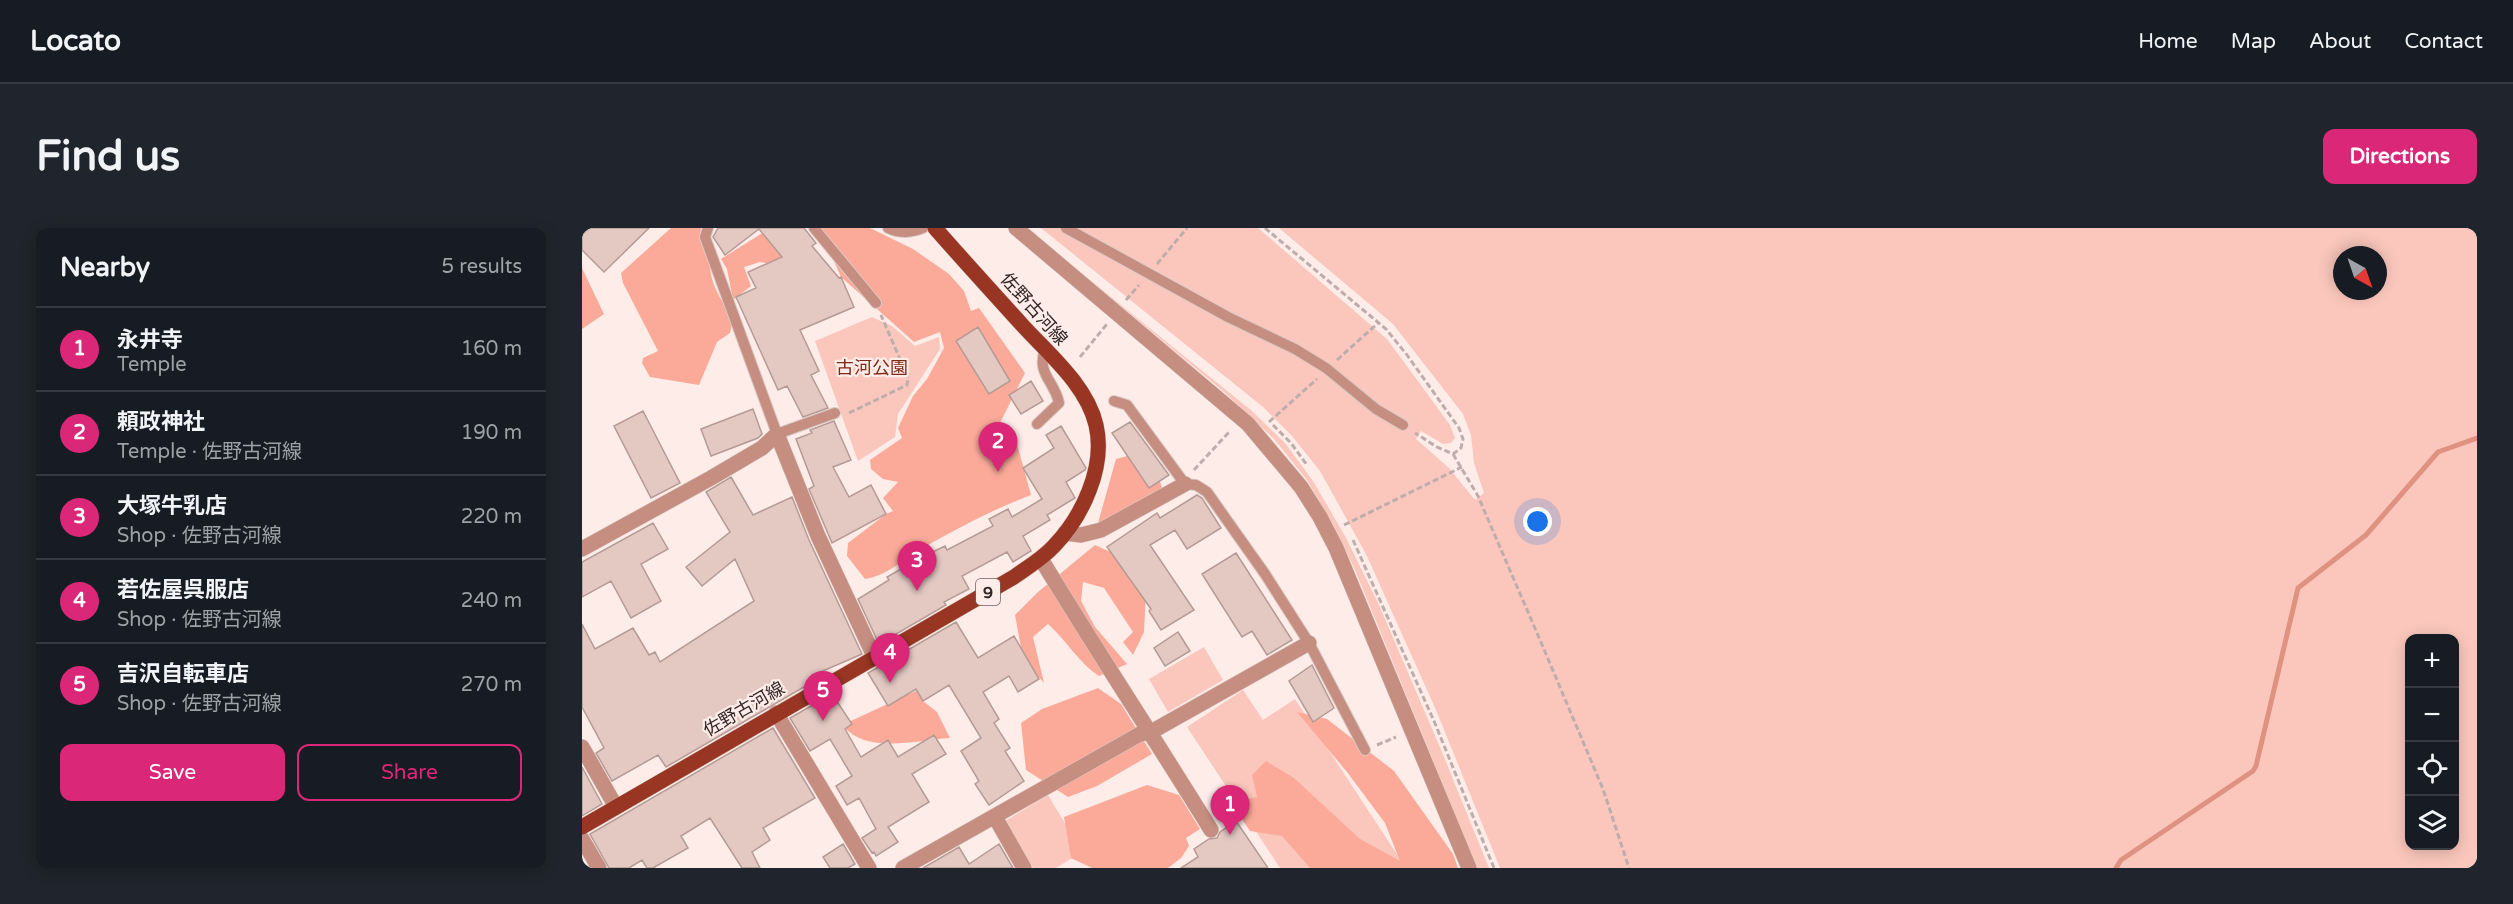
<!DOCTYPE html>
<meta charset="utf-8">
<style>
:root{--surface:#171b24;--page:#20242c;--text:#f1f3f6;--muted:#9ea1a6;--line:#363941;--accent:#db2777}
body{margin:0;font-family:"Varela Round","Noto Sans JP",sans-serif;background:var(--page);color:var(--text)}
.controls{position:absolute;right:18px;bottom:18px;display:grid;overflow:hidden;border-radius:12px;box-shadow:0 3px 15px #0003}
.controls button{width:54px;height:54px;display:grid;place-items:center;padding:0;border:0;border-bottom:2px solid var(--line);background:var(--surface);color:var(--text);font:30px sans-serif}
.compass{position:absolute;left:1751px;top:18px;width:54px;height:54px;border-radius:50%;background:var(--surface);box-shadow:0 3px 15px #0003;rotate:140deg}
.you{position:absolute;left:956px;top:294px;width:21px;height:21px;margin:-15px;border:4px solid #fff;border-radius:50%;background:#1a73e8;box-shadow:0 0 0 9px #1a73e833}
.badge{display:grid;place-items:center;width:39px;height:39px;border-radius:50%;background:var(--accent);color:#fff;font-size:20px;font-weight:700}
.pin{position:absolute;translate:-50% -50px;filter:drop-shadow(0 2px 3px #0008)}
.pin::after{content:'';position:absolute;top:32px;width:21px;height:18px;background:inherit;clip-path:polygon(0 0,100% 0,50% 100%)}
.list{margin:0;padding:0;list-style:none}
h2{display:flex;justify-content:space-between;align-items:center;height:78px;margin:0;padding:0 24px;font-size:26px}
h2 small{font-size:20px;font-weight:400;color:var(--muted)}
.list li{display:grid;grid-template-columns:39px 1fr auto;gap:18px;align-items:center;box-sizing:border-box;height:84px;padding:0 24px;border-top:2px solid var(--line)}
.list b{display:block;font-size:22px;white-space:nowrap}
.list p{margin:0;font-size:20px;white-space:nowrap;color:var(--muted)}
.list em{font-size:20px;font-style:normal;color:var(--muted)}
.actions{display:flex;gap:12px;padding:18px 24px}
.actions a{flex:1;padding:14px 0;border:2px solid var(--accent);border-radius:12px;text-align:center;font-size:21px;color:var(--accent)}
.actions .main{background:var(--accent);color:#fff}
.icon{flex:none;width:33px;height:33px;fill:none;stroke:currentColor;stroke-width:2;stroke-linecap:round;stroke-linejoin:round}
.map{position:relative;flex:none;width:1895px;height:640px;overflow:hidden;border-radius:12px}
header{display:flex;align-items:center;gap:36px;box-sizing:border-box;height:84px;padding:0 30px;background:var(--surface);border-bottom:2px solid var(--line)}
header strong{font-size:28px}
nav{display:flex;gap:33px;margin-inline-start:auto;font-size:21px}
.intro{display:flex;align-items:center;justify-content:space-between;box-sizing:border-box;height:144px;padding:0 36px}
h1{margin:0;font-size:42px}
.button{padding:15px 27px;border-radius:12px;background:var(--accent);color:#fff;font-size:21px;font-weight:700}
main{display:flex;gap:36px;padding:0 36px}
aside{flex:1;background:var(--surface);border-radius:12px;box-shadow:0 3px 15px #0003}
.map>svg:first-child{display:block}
.green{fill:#fbc7bc;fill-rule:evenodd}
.forest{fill:#fbaa99}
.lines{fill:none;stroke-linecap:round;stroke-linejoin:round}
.stream{stroke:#e09281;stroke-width:5}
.building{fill:#e4c9c3;stroke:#b59a95;stroke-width:1.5}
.lane-casing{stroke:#d8c9c5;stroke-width:12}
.street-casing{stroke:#d8c9c5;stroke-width:16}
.primary-casing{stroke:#d8c9c5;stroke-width:16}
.path{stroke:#bdaeab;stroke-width:3;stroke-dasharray:6 3;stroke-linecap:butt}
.lane{stroke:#c68e81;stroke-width:10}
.street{stroke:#c68e81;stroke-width:15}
.primary{stroke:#983623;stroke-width:15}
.labels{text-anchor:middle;stroke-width:4.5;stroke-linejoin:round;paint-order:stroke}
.shield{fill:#fdece8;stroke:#6e6260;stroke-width:1.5}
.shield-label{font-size:16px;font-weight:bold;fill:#312725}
.street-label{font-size:18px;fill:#312725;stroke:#fdece8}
.park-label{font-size:18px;fill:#832716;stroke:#fdece8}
</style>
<header>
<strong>Locato</strong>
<nav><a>Home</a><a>Map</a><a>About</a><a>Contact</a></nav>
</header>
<div class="intro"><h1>Find us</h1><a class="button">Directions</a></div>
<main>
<aside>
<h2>Nearby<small>5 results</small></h2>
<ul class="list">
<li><span class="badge">1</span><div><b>永井寺</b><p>Temple</p></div><em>160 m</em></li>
<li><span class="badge">2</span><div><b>頼政神社</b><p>Temple · 佐野古河線</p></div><em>190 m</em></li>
<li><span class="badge">3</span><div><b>大塚牛乳店</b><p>Shop · 佐野古河線</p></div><em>220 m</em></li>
<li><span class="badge">4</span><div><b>若佐屋呉服店</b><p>Shop · 佐野古河線</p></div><em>240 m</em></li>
<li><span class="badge">5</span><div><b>吉沢自転車店</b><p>Shop · 佐野古河線</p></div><em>270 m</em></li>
</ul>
<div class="actions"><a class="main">Save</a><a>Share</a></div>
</aside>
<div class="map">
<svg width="1895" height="640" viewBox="0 0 1895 640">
<rect width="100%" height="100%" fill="#fdece8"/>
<path class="green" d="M459,0H676L805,111L868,197L873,210L869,215L861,216L839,203L834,211L867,240L893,272L902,265L892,235L889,207L881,186L811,96L697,0H1895V640H918L854,482L784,326L738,243L710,208L681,179ZM1760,27H1796V63H1760ZM1828,410H1872V618H1828Z
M492,39L670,183L703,215L731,253L763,308L797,377L860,524L907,640H895L773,342L752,298L725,252L692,211L641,163Z
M290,89L310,98L333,118L357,109L358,121L316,186L313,209L276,233L233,113Z
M622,419L641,452L586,484L567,451Z
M661,462L681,492L713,471L824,640H698L605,499Z
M466,567L500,624L474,640H451L423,593Z"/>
<path class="forest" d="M89,0H119L118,11L129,26C124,48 137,72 152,88L148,105L135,114L117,157L68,149L60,135L61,130L76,123L41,55L39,45Z
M237,0H288L331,21L367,46L382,63L389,83L397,80L443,145L413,205L435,216L449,267C412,281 378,299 344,318C324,329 305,348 283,351L265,328L266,315L304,286L311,283L301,270L316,254L301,251L289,241L288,232L320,210L316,200L331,168L345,151L362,120L358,104L332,114L259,49Z
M185,2L200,8V38L178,34L162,39L169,58L151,72L145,41L139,31Z
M0,40L22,86L0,101Z
M568,222L580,260L516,295L534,231Z
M513,317L535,327L564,363L562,404L551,427L541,414L551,404L522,360L501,354L499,373L513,399L545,436L517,448C497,435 484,412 466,396L451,409L462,455L441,431L433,387L456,364Z
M516,460L539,476L570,526L515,558L486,569L444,542L439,495L460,481Z
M336,462L341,473L355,484L368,510C333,512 285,527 260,497Z
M715,484L745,491L812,543L871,626L876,640H728L700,608L668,603L649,575L675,569L670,547L684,533L712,550L778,611L818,633L803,595L765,544Z
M565,557L597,567L618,601L604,610L607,618L599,630L586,640H510L489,630L482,589Z"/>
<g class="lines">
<path class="stream" d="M1534,640L1539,632L1671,543L1674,538L1716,360L1784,307L1856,224L1895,210"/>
</g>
<path class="building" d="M7,0H67L22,44L0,22V7Z
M136,0H222L234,15L230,18L257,50L259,49L272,79L218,102L237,143L229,147L246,180L221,189L205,158L196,162L154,69L174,60L166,44L200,29L177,1L143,27L131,9Z
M396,99L428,153L407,166L374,113Z
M449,153L461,173L439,186L427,167Z
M171,181L180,206L176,210L129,228L119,201Z
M61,183L98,255L69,270L32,198Z
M252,193L269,232L251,239L267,269L289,257L304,286L250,315L227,261L232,258L214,211L230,205L228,202Z
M548,194L587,247L567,260L530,205Z
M479,198L504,240L503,242L484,254L493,270L465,287L468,292L441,308L449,323L431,334L425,324L380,348L387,361L362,374L364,377L297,416L276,371L307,352L305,349L338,330L363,318L365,322L411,298L407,291L426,281L430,289L460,271L441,240L472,220L464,207Z
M149,249L171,287L210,269L227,312L280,426L236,445L239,449L84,539L76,527L30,553L14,525L22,520L0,479V396L13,421L51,400L67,427L73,424L78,434L172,373L153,331L120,358L104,339L148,304L124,264Z
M615,267L620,270L639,300L605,321L593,302L568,317L612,382L579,402L567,383L569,381L525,319L575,285L578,290Z
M71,295L86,321L59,336L79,373L49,390L29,353L0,369V334Z
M654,325L710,412L685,427L670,403L660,409L620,346Z
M374,394L396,430L432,408L457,451L436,464L427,448L401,464L417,491L412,495L428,520L423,523L442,553L407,577L393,556L397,553L379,523L399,510L367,457L341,473L334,461L306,478L286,445Z
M596,404L608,423L583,438L572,420Z
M730,437L752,480L731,494L707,453Z
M250,466L270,496L263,501L279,529L306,512L316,529L352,507L364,526L330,546L347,574L306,599L316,614L294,628L292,624L290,625L280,610L294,601L277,570L265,577L254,558L270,548L248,511L228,523L208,490Z
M191,500L233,570L181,600L188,612L170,624L178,640H160L128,590L99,608L106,620L71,640H65L60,632L47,640H27L8,606Z
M0,539L20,576L0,588Z
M654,593L686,640H599L616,629L612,621L627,611L635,610L638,604Z
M261,616L273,636L266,640H248L241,629Z
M417,616L431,640H341L377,619L387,636Z"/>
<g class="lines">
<defs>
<path id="lane" d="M126,0L123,9L195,206L253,185
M232,0L294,75
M306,0C318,6 329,5 341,0
M484,0L646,89L713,121L744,140L794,181L821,197
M532,173L545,177L603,256L614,257L625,264L683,346L727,415L783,522
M455,196L477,175C473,154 454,145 463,122"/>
<path id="street" d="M434,0L666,196L719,259L738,289L754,320L887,640
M483,305L499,307L519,302L603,256
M0,321L129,250L180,220L195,206L236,308L292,428
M459,331C514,422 573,511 629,602
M194,485L287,640
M0,519L34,579
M413,589L442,640
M0,611L17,640
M321,640L558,506L569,504L727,415"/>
<path id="primary" d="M0,599L432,349C446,339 460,331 472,318C500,289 524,239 514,197C505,158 468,127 442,99C412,66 382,33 353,0"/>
</defs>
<use href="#lane" class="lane-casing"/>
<use href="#street" class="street-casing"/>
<use href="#primary" class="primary-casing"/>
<path class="path" d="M683,0L804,101L825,127L877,200L881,211L879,220L871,226L855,219L833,205
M575,36L605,0
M544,72L557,57
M498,129L525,96
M755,132L796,95
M267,185L325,157L326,150L299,87
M687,194L735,151
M691,197L709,215L725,237
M871,226L896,268L961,419L1021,561L1047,640
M612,242L648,203
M762,297L880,239
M771,312L852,493L912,640
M795,517L814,509"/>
<use href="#lane" class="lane"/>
<use href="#street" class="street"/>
<use href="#primary" class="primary"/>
</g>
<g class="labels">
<rect class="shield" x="394" y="351" width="24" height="26" rx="4.5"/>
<g class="shield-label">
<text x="406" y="370">9</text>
</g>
<g class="street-label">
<text transform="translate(452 81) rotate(48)" y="6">佐野古河線</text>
<text transform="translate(162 481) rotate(-30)" y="6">佐野古河線</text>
</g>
<g class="park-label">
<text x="290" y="146">古河公園</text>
</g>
</g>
</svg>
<div class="controls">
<button>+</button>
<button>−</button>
<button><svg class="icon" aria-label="locate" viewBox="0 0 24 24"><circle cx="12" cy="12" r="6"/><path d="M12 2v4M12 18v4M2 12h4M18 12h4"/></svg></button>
<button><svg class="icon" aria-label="layers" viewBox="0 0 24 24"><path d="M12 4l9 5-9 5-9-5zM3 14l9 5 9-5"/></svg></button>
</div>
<svg class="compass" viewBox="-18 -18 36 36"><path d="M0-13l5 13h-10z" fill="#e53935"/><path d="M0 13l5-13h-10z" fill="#9ea1a6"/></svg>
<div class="you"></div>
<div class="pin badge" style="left:648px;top:607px">1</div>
<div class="pin badge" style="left:416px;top:244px">2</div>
<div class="pin badge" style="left:335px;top:363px">3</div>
<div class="pin badge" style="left:308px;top:455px">4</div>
<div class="pin badge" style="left:241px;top:493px">5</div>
</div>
</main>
